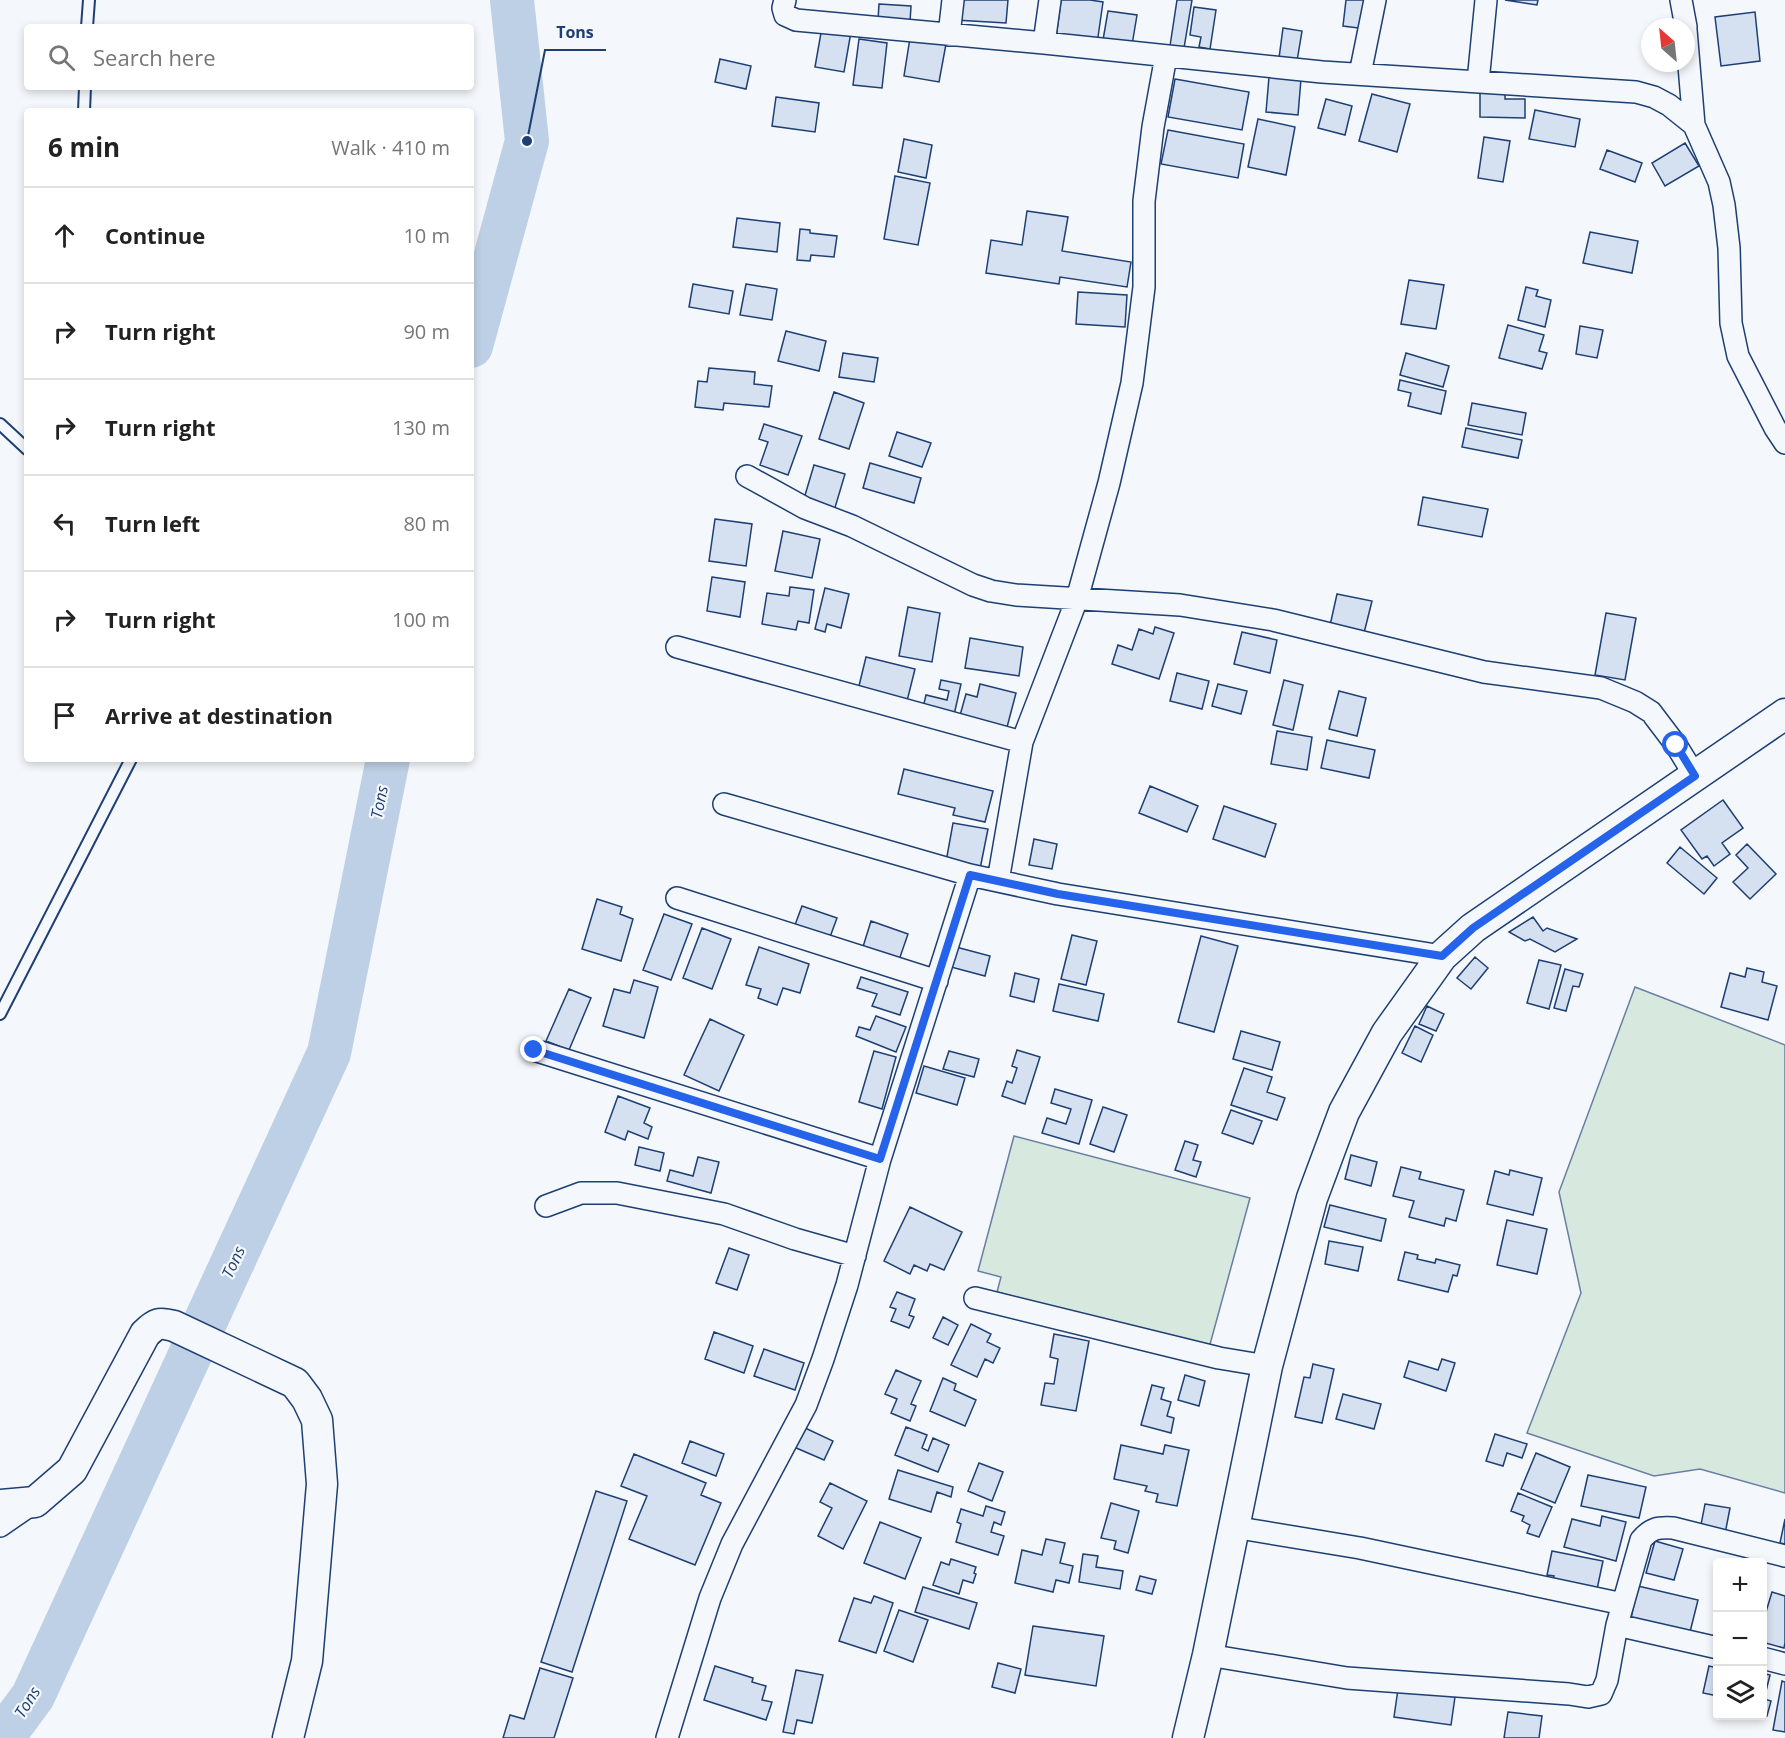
<!DOCTYPE html>
<meta charset="utf-8">
<style>
:root{--surface:#fff;--page:#f6f6f6;--text:#222;--muted:#767676;--line:#e0e0e0}
body{margin:0;font-family:"Open Sans",sans-serif;background:var(--page);color:var(--text)}
.controls{position:absolute;right:18px;bottom:18px;display:grid;overflow:hidden;border-radius:6px;box-shadow:0 3px 9px #0003}
.controls button{width:54px;height:54px;display:grid;place-items:center;padding:0;border:0;border-bottom:2px solid var(--line);background:var(--surface);color:var(--text);font:30px sans-serif}
.compass{position:absolute;left:1641px;top:18px;width:54px;height:54px;border-radius:50%;background:var(--surface);box-shadow:0 3px 9px #0003;rotate:333deg}
.stop{position:absolute;width:18px;height:18px;margin:-14px;border:4px solid #2563eb;border-radius:50%;background:#fff}
.stop.end{background:#2563eb;border-color:#fff;box-shadow:0 2px 6px #0008}
.list{margin:0;padding:0;list-style:none}
h2{display:flex;justify-content:space-between;align-items:center;height:78px;margin:0;padding:0 24px;font-size:26px}
h2 small{font-size:20px;font-weight:400;color:var(--muted)}
.list li{display:grid;grid-template-columns:39px 1fr auto;gap:18px;align-items:center;box-sizing:border-box;height:96px;padding:0 24px;border-top:2px solid var(--line)}
.list b{display:block;font-size:22px;white-space:nowrap}
.list em{font-size:20px;font-style:normal;color:var(--muted)}
.icon{flex:none;width:33px;height:33px;fill:none;stroke:currentColor;stroke-width:2;stroke-linecap:round;stroke-linejoin:round}
.map{position:relative;flex:none;width:1785px;height:1738px;overflow:hidden}
.search{position:absolute;background:var(--surface);box-shadow:0 3px 9px #0003;left:24px;top:24px;width:450px;height:66px;display:flex;align-items:center;gap:15px;box-sizing:border-box;padding:0 21px;border-radius:6px;color:var(--muted);font-size:22px}
.panel{position:absolute;background:var(--surface);box-shadow:0 3px 9px #0003;left:24px;top:108px;width:450px;height:654px;border-radius:6px}
.map>svg:first-child{display:block}
.green{fill:#d7e8df;stroke:#687fa3;stroke-width:1.5}
.lines{fill:none;stroke-linecap:round;stroke-linejoin:round}
.river{stroke:#bed0e5;stroke-width:44}
.building{fill:#d5e0f0;stroke:#1d3f73;stroke-width:1.5}
.lane-casing{stroke:#1d3f73;stroke-width:14}
.street-casing{stroke:#1d3f73;stroke-width:24}
.secondary-casing{stroke:#1d3f73;stroke-width:33}
.lane{stroke:#f4f7fb;stroke-width:10}
.street{stroke:#f4f7fb;stroke-width:21}
.secondary{stroke:#f4f7fb;stroke-width:30}
.route{stroke:#2563eb;stroke-width:8}
.labels{text-anchor:middle;stroke-width:4.5;stroke-linejoin:round;paint-order:stroke}
.water-label{font-size:16px;font-style:italic;fill:#1d3f73;stroke:#f4f7fb}
.leader{fill:none;stroke:#1d3f73;stroke-width:2}
.callout-dot{fill:#1d3f73;stroke:#f4f7fb;stroke-width:2}
.callout-label{font-size:16px;text-anchor:middle;font-weight:bold;fill:#1d3f73;stroke:#f4f7fb;stroke-width:4.5;stroke-linejoin:round;paint-order:stroke}
</style>
<div class="map">
<svg width="1785" height="1738" viewBox="0 0 1785 1738">
<rect width="100%" height="100%" fill="#f4f7fb"/>
<path class="green" d="M1635,987L1785,1045V1493L1700,1469L1654,1476L1527,1433L1581,1293L1559,1192Z
M1014,1136L1250,1198L1209,1348L997,1292L1001,1277L978,1271Z"/>
<g class="lines">
<path class="river" d="M471,346L527,141L512,0
M2,1738L33,1696L329,1053L388,759"/>
</g>
<path class="building" d="M957,0H1008L1006,23L955,20Z
M1061,0H1090L1103,2L1097,44L1056,38Z
M1177,0H1192L1184,48L1170,46Z
M1346,0H1370L1366,29L1343,26Z
M1505,0H1538L1537,5Z
M879,4L911,6L910,22L878,20Z
M1194,7L1216,10L1210,49L1199,47L1201,37L1190,35Z
M1108,11L1137,15L1132,45L1103,40Z
M1755,12L1760,61L1721,66L1715,17Z
M822,27L851,32L844,72L815,67Z
M1283,28L1302,31L1297,61L1279,58Z
M910,38L946,44L939,82L904,76Z
M859,39L887,43L882,88L853,85Z
M720,59L751,66L746,89L715,82Z
M1269,77L1301,79L1298,115L1266,112Z
M1175,79L1249,92L1242,130L1168,117Z
M1480,90H1505V99H1525V118L1480,117Z
M1372,94L1410,104L1397,152L1359,141Z
M776,97L819,103L815,132L772,126Z
M1326,99L1352,106L1345,135L1318,128Z
M1535,110L1580,119L1575,147L1529,139Z
M1258,119L1295,127L1286,175L1248,167Z
M1168,130L1244,144L1238,178L1161,164Z
M1484,137L1510,141L1503,182L1478,178Z
M904,139L932,145L926,178L898,172Z
M1685,143L1699,166L1665,186L1652,163Z
M1607,150L1642,163L1635,182L1600,169Z
M895,176L930,183L918,245L884,239Z
M1027,211L1068,217L1062,251L1131,262L1127,287L1060,277L1059,284L986,273L991,240L1022,245Z
M737,218L780,223L777,252L733,247Z
M800,229L810,230V233L837,236L834,257L811,255L810,261L797,260Z
M1590,232L1638,241L1632,273L1583,263Z
M1409,280L1444,285L1436,329L1401,324Z
M693,284L733,291L729,314L689,307Z
M746,284L777,289L772,320L740,315Z
M1526,287L1538,290L1536,296L1551,300L1545,327L1518,320Z
M1078,292L1127,295L1125,327L1076,324Z
M1508,325L1544,335L1539,351L1547,353L1542,369L1499,358Z
M1580,326L1603,330L1597,358L1576,354Z
M786,331L826,341L819,371L778,361Z
M843,353L878,358L874,382L839,377Z
M1406,353L1449,366L1443,387L1400,375Z
M709,368L755,372L754,384L772,386L769,407L724,403L723,410L695,407L698,381L707,382Z
M1400,380L1446,391L1441,414L1408,406L1411,393L1398,390Z
M834,392L864,403L849,449L819,439Z
M1472,403L1526,413L1522,435L1468,425Z
M764,424L802,436L788,475L760,465L768,442L759,439Z
M1466,428L1522,440L1518,458L1462,447Z
M897,432L931,443L922,467L889,456Z
M870,463L921,478L914,503L863,488Z
M814,465L845,474L834,511L803,502Z
M1423,497L1488,509L1482,537L1418,525Z
M715,519L752,524L746,566L709,561Z
M783,531L820,539L812,578L775,571Z
M712,577L745,582L740,617L707,611Z
M790,587L814,590L809,623L798,621L796,630L762,624L767,593L789,596Z
M825,588L849,594L841,628L827,624L825,632L815,629Z
M1337,594L1372,601L1363,637L1329,630Z
M908,607L940,613L932,662L899,656Z
M1606,613L1636,618L1625,680L1595,675Z
M1155,627L1174,633L1159,679L1112,664L1118,645L1132,650L1139,629L1153,634Z
M1242,632L1277,640L1270,673L1234,664Z
M970,638L1023,647L1019,676L965,668Z
M866,657L915,669L907,701L858,690Z
M1177,673L1209,681L1202,709L1170,701Z
M941,680L961,684L954,715L923,708L926,695L947,700L949,691L939,689Z
M1284,680L1303,685L1293,730L1273,725Z
M980,684L1016,693L1006,731L959,719L966,694L977,697Z
M1218,684L1247,691L1241,714L1212,706Z
M1339,691L1366,698L1357,736L1329,729Z
M1277,731L1312,737L1307,770L1271,764Z
M1327,740L1375,750L1369,778L1321,768Z
M904,769L993,791L985,822L953,815L955,808L898,794Z
M1150,786L1198,806L1187,832L1139,813Z
M1723,800L1743,828L1722,843L1730,854L1714,866L1707,856L1702,859L1681,830Z
M1224,806L1276,824L1265,857L1213,839Z
M953,823L988,829L980,869L946,862Z
M1034,839L1057,844L1052,869L1029,865Z
M1747,844L1776,874L1750,899L1733,882L1748,868L1736,855Z
M1680,847L1717,878L1704,894L1667,863Z
M597,899L622,907L620,914L633,919L621,961L582,949Z
M802,906L837,918L830,937L795,925Z
M664,914L692,924L671,980L643,970Z
M1533,917L1543,931L1547,928L1577,939L1555,952L1530,939L1525,941L1509,932Z
M871,921L908,934L898,963L862,950Z
M702,928L731,939L712,989L683,978Z
M1072,935L1097,941L1086,985L1061,979Z
M1201,936L1238,946L1214,1032L1178,1022Z
M759,947L809,964L800,993L783,988L777,1005L758,998L761,989L746,985Z
M956,947L990,956L985,976L951,967Z
M1475,957L1488,968L1471,989L1457,978Z
M1539,960L1561,965L1549,1009L1527,1003Z
M1747,968L1764,972L1762,982L1777,986L1768,1020L1721,1007L1730,973L1745,977Z
M1565,969L1583,974L1579,987L1573,986L1566,1011L1554,1008Z
M1015,973L1039,979L1034,1002L1010,996Z
M861,977L908,992L900,1015L872,1006L877,994L857,988Z
M634,980L658,987L644,1038L603,1026L614,989L630,993Z
M1059,984L1104,994L1098,1021L1053,1011Z
M569,989L591,998L569,1050L546,1041Z
M1427,1006L1444,1014L1436,1031L1419,1024Z
M876,1016L906,1027L896,1052L856,1036L859,1027L870,1030Z
M710,1019L744,1035L719,1091L684,1075Z
M1415,1026L1433,1035L1421,1062L1402,1053Z
M1241,1031L1280,1042L1272,1070L1233,1059Z
M1017,1050L1040,1057L1025,1104L1002,1096L1007,1081L1012,1083L1017,1068L1012,1066Z
M874,1051L896,1057L882,1109L859,1102Z
M949,1051L979,1059L974,1077L943,1069Z
M924,1066L965,1078L957,1105L916,1093Z
M1244,1068L1272,1077L1267,1092L1285,1098L1277,1120L1231,1105Z
M1055,1089L1092,1100L1079,1144L1042,1133L1047,1118L1066,1124L1071,1109L1051,1103Z
M618,1096L650,1108L644,1123L652,1127L648,1139L628,1131L625,1140L605,1132Z
M1103,1107L1127,1115L1114,1152L1090,1144Z
M1231,1110L1262,1121L1253,1144L1222,1133Z
M1185,1141L1198,1145L1193,1160L1201,1162L1196,1177L1175,1170Z
M639,1147L664,1153L660,1171L635,1165Z
M1351,1155L1377,1162L1371,1186L1345,1179Z
M698,1157L719,1162L711,1193L667,1181L670,1170L693,1176Z
M1401,1167L1421,1172L1419,1179L1464,1190L1456,1221L1446,1218L1444,1226L1409,1217L1414,1201L1393,1196Z
M1510,1170L1542,1178L1533,1215L1487,1204L1495,1171L1509,1175Z
M1330,1205L1386,1219L1381,1241L1324,1227Z
M910,1207L962,1232L944,1270L930,1264L927,1271L914,1265L910,1274L884,1261Z
M1507,1220L1547,1229L1537,1274L1497,1265Z
M1329,1241L1363,1247L1358,1271L1325,1264Z
M729,1248L749,1255L737,1290L716,1283Z
M1405,1252L1418,1255L1417,1259L1435,1263L1436,1259L1460,1265L1457,1276L1453,1275L1448,1292L1398,1280Z
M897,1292L915,1299L909,1315L914,1317L909,1328L891,1321L896,1309L890,1307Z
M943,1317L958,1325L948,1345L933,1338Z
M971,1324L991,1334L987,1342L1000,1348L993,1363L985,1359L977,1377L951,1365Z
M714,1332L753,1346L744,1373L705,1359Z
M1054,1334L1089,1341L1076,1411L1041,1405L1045,1383L1054,1384L1058,1359L1050,1357Z
M764,1349L804,1363L795,1390L754,1376Z
M1442,1359L1455,1363L1446,1391L1404,1377L1409,1361L1438,1370Z
M1313,1364L1334,1369L1322,1423L1295,1417L1304,1377L1310,1378Z
M896,1370L921,1381L911,1404L916,1406L910,1421L891,1413L897,1399L885,1394Z
M1185,1375L1205,1381L1199,1406L1178,1400Z
M943,1378L956,1384L954,1390L976,1400L965,1426L930,1411Z
M1152,1385L1164,1388L1161,1399L1171,1402L1167,1416L1174,1418L1171,1433L1141,1425Z
M1343,1394L1381,1404L1374,1429L1336,1419Z
M803,1427L833,1441L824,1460L794,1447Z
M906,1427L927,1435L922,1448L928,1451L933,1438L949,1445L938,1472L895,1455Z
M1495,1434L1527,1444L1522,1458L1507,1453L1503,1466L1486,1461Z
M690,1441L724,1454L716,1476L682,1463Z
M1121,1445L1163,1454L1165,1445L1189,1450L1177,1506L1156,1502L1158,1494L1145,1491L1147,1486L1114,1479Z
M1536,1453L1570,1467L1555,1503L1521,1489Z
M634,1454L706,1483L701,1495L721,1503L695,1565L629,1539L647,1496L621,1486Z
M979,1463L1003,1472L992,1501L968,1491Z
M898,1470L953,1487L951,1497L937,1492L931,1512L889,1499Z
M1588,1475L1646,1487L1639,1518L1581,1506Z
M830,1483L867,1501L843,1549L818,1536L832,1508L820,1502Z
M596,1491L627,1501L572,1672L541,1662Z
M1518,1493L1552,1507L1539,1537L1527,1533L1530,1525L1522,1521L1524,1516L1511,1511Z
M1111,1503L1139,1511L1128,1553L1114,1549L1116,1541L1101,1538Z
M1705,1504L1730,1508L1725,1534L1700,1530Z
M986,1506L1005,1512L1001,1525L994,1522L991,1532L1004,1536L998,1555L956,1542L961,1524L957,1522L961,1509L983,1516Z
M1602,1516L1626,1522L1616,1561L1564,1547L1572,1519L1600,1526Z
M1785,1519V1544L1780,1543Z
M880,1522L921,1538L905,1579L864,1563Z
M1046,1539L1065,1543L1060,1563L1073,1566L1069,1583L1056,1580L1053,1592L1015,1583L1022,1550L1042,1555Z
M1655,1541L1683,1549L1674,1580L1646,1573Z
M1552,1551L1603,1561L1596,1594L1552,1585L1554,1576L1547,1575Z
M1083,1554L1098,1556L1096,1567L1123,1571L1120,1589L1079,1582Z
M951,1559L976,1567L974,1573L976,1574L973,1583L963,1580L959,1594L933,1585L941,1562L949,1565Z
M1140,1576L1156,1580L1152,1594L1136,1590Z
M1638,1586L1698,1600L1690,1632L1631,1618Z
M923,1587L977,1603L969,1629L915,1612Z
M1772,1592L1785,1596V1643L1784,1648L1762,1642V1625Z
M874,1596L893,1603L876,1653L839,1641L854,1598L871,1603Z
M899,1610L928,1620L913,1662L884,1651Z
M1033,1626L1104,1636L1096,1686L1025,1675Z
M998,1663L1021,1669L1015,1693L992,1687Z
M715,1666L753,1678L752,1682L766,1686L762,1700L772,1702L766,1720L704,1700Z
M1709,1666L1718,1668V1696L1703,1693Z
M540,1668L573,1678L554,1738H503L510,1715L524,1719Z
M796,1670L823,1675L812,1723L797,1720L794,1734L783,1732Z
M1762,1673L1770,1675L1764,1699L1771,1701L1767,1716L1762,1715Z
M1782,1681L1785,1682V1732L1773,1730Z
M1398,1689L1455,1697L1451,1725L1394,1717Z
M1508,1712L1542,1716L1539,1738H1504Z"/>
<g class="lines">
<defs>
<path id="lane" d="M87,27L89,0
M84,111L85,87
M0,424L27,449
M0,1014L131,759"/>
<path id="street" d="M785,0L783,8L785,15L796,20L1044,43L1322,72L1636,92L1654,97L1669,105L1694,125L1719,182L1724,205L1729,248L1731,323L1738,356L1775,428L1785,443
M1681,0L1686,27
M1686,30L1694,125
M949,35L953,0
M1044,43L1050,0
M1360,74L1375,0
M1478,82L1486,0
M747,476L805,508L852,526L973,585L991,591L1016,595L1180,605L1273,620L1484,672L1601,688L1635,702L1651,712L1676,745L1695,776
M677,647L1022,742
M724,804L970,875L1058,894L1442,956
M998,881L1022,742L1077,599L1109,483L1132,383L1144,287V201L1153,127L1166,56
M677,898L937,981
M534,1050L880,1159
M546,1206L581,1193H617L724,1214L795,1239L855,1256
M975,1298L1219,1358L1267,1366
M0,1526L32,1504
M1233,1527L1360,1548L1623,1604
M1617,1625L1718,1648
M1208,1655L1347,1678L1569,1694L1588,1697L1601,1694L1607,1680L1617,1625L1641,1540C1651,1528 1658,1527 1673,1528L1785,1556
M1762,1658L1785,1664
M667,1738L710,1598L732,1544L806,1405L823,1359L847,1285L880,1159L970,875"/>
<path id="secondary" d="M0,1505L35,1502L72,1470L145,1334C156,1323 159,1322 174,1326L295,1383L307,1399L317,1420L322,1484L307,1661L288,1738
M1188,1738L1208,1655L1267,1366L1312,1198L1344,1112L1387,1033L1442,956L1473,928L1785,714"/>
</defs>
<use href="#lane" class="lane-casing"/>
<use href="#street" class="street-casing"/>
<use href="#secondary" class="secondary-casing"/>
<use href="#lane" class="lane"/>
<use href="#street" class="street"/>
<use href="#secondary" class="secondary"/>
</g>
<g class="lines">
<path class="route" d="M534,1050L880,1159L970,875L1058,894L1442,956L1473,928L1695,776L1676,745"/>
</g>
<g class="labels">
<g class="water-label">
<text transform="translate(379 802) rotate(-79)" y="6">Tons</text>
<text transform="translate(233 1262) rotate(-65)" y="6">Tons</text>
<text transform="translate(27 1702) rotate(-58)" y="6">Tons</text>
</g>
</g>
<path class="leader" d="M527 141L545 50H606"/>
<circle class="callout-dot" cx="527" cy="141" r="6"/>
<g class="callout-label">
<text x="575" y="38">Tons</text>
</g>
</svg>
<div class="controls">
<button>+</button>
<button>−</button>
<button><svg class="icon" aria-label="layers" viewBox="0 0 24 24"><path d="M12 4l9 5-9 5-9-5zM3 14l9 5 9-5"/></svg></button>
</div>
<svg class="compass" viewBox="-18 -18 36 36"><path d="M0-13l5 13h-10z" fill="#e53935"/><path d="M0 13l5-13h-10z" fill="#767676"/></svg>
<div class="stop" style="left:1676px;top:745px"></div>
<div class="stop end" style="left:534px;top:1050px"></div>
<div class="search"><svg class="icon" aria-label="search" viewBox="0 0 24 24"><circle cx="10" cy="10" r="6"/><path d="M15 15l6 6"/></svg>Search here</div>
<section class="panel">
<h2>6 min<small>Walk · 410 m</small></h2>
<ul class="list">
<li><svg class="icon" aria-label="ahead" viewBox="0 0 24 24"><path d="M12 20V5M6 11l6-6 6 6"/></svg><div><b>Continue</b></div><em>10 m</em></li>
<li><svg class="icon" aria-label="right" viewBox="0 0 24 24"><path d="M7 20v-9h11M14 6l5 5-5 5"/></svg><div><b>Turn right</b></div><em>90 m</em></li>
<li><svg class="icon" aria-label="right" viewBox="0 0 24 24"><path d="M7 20v-9h11M14 6l5 5-5 5"/></svg><div><b>Turn right</b></div><em>130 m</em></li>
<li><svg class="icon" aria-label="left" viewBox="0 0 24 24"><path d="M17 20v-9H6M10 6l-5 5 5 5"/></svg><div><b>Turn left</b></div><em>80 m</em></li>
<li><svg class="icon" aria-label="right" viewBox="0 0 24 24"><path d="M7 20v-9h11M14 6l5 5-5 5"/></svg><div><b>Turn right</b></div><em>100 m</em></li>
<li><svg class="icon" aria-label="arrive" viewBox="0 0 24 24"><path d="M6 21V4h12l-3 4 3 4H6"/></svg><div><b>Arrive at destination</b></div></li>
</ul>
</section>
</div>
